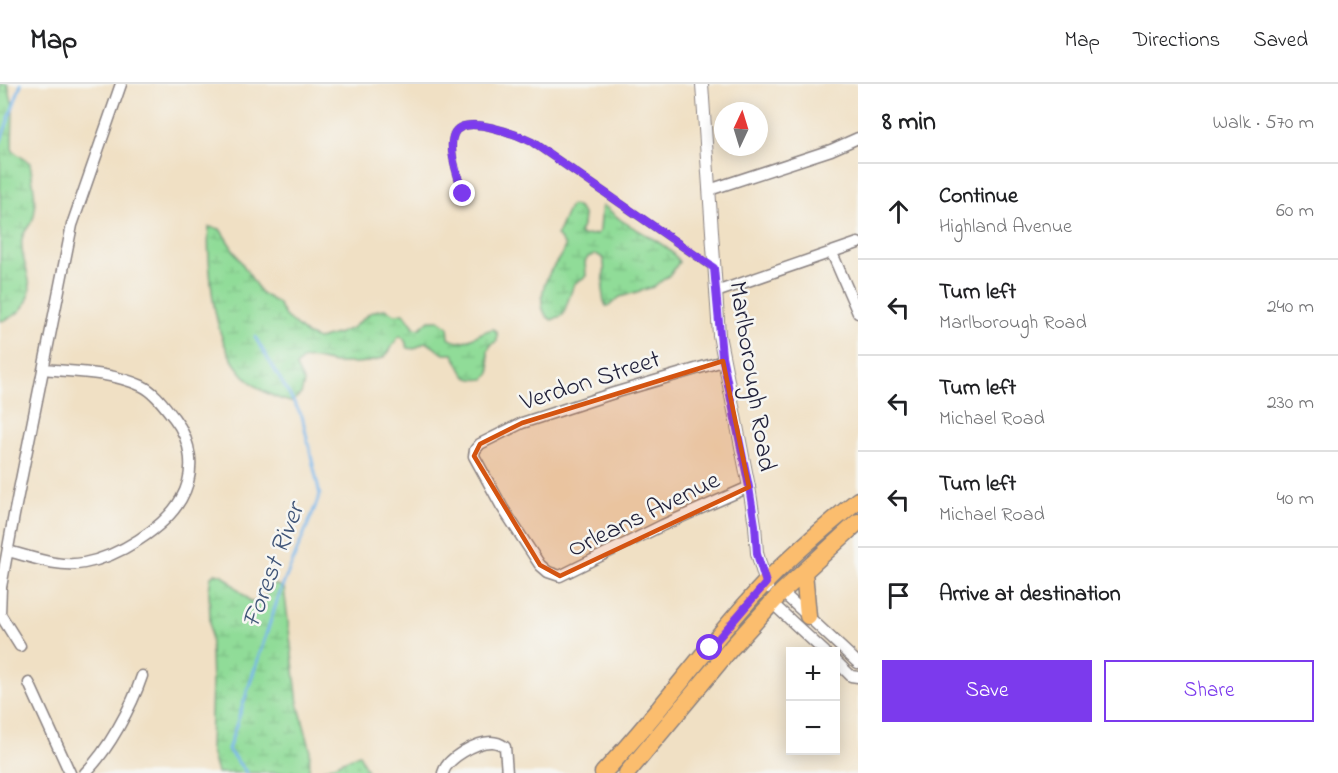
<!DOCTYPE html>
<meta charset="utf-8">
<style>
:root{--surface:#fff;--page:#f6f6f6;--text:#202124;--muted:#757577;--line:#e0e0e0;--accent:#7c3aed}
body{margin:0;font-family:"Indie Flower",sans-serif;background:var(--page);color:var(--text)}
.controls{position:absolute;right:18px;bottom:18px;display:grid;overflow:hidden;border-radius:0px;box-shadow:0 3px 15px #0003}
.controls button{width:54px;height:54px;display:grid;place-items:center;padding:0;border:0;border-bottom:2px solid var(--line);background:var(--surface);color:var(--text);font:30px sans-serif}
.compass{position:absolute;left:714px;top:18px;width:54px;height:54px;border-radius:50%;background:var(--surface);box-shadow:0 3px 15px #0003;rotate:4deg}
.stop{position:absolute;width:18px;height:18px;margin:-14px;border:4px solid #7c3aed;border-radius:50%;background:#fff}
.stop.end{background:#7c3aed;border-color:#fff;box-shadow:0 2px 6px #0008}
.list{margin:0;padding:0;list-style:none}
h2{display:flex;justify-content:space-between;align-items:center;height:78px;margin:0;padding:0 24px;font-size:26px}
h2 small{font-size:20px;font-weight:400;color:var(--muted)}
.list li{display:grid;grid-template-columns:39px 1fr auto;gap:18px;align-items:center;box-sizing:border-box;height:96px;padding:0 24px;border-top:2px solid var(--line)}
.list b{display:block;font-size:22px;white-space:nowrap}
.list p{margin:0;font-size:20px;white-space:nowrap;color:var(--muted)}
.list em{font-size:20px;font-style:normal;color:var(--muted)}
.actions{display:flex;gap:12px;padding:18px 24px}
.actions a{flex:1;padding:14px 0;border:2px solid var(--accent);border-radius:0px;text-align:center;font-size:21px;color:var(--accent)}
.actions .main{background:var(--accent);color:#fff}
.icon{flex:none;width:33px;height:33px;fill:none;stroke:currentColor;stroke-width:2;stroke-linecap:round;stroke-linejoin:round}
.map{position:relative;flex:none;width:858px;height:689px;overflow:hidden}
header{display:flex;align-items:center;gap:36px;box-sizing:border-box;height:84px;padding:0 30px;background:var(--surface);border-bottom:2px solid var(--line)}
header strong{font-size:28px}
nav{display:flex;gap:33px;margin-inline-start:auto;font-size:21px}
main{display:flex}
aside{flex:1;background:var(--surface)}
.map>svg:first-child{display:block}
.grass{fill:url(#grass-dots);stroke:#597f6a;stroke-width:1.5}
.wetland{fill:url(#wetland-marsh);stroke:#597f6a;stroke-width:1.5}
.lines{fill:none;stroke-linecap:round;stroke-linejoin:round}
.stream{stroke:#77b5ea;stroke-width:3}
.service-casing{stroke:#898180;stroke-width:8}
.minor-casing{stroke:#898180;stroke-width:13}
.tertiary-casing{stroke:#898180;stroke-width:14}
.primary-casing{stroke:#898180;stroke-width:19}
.service{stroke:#fff;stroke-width:5}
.minor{stroke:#fff;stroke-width:10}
.tertiary{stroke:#fff;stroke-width:12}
.primary{stroke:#fbbd6e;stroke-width:16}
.route{stroke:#7c3aed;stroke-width:8}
.marked{fill:#d45411;fill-opacity:0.2;stroke:#d45411;stroke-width:4.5;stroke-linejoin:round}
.labels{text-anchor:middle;stroke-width:5;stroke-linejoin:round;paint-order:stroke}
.street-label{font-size:26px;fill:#22223b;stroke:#f6f6f2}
.water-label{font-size:27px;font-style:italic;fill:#405578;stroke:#f6f6f2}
</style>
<header>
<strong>Map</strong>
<nav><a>Map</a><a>Directions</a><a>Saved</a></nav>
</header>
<main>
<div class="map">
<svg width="858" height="689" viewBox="0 0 858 689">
<defs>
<pattern id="grass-dots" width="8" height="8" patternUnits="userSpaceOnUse" patternTransform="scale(1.5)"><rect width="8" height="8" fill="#90dc98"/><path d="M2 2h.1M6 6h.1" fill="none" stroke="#7cbc84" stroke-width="1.8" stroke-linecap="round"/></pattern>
<pattern id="wetland-marsh" width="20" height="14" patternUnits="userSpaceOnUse" patternTransform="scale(1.5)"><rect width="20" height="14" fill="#90dc98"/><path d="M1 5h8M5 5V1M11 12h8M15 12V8" fill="none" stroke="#7cbc84"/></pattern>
</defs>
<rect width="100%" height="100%" fill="#f6f6f2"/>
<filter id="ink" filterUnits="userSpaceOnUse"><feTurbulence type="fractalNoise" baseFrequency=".0167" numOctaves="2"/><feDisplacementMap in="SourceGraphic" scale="12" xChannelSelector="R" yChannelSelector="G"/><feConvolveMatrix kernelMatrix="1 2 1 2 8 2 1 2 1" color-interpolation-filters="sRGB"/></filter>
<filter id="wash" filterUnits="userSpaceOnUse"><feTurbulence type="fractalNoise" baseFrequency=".008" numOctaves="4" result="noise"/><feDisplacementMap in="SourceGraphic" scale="24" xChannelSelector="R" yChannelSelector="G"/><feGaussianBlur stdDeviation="1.35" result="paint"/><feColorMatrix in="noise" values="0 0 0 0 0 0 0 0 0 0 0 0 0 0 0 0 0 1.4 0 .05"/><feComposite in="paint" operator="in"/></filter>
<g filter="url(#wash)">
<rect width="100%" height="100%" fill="#f0e0c4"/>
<path class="grass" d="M359,670L368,689H316Z"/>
<path class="wetland" d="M0,0H8L13,22L12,64L13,67L30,79C32,93 38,122 33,135C30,142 23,148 22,155C18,180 43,204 20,227C14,232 8,236 0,237Z
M573,121C586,127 586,137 579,148L581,152L597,150L600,146L602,121C609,125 614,131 621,136C637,147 671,161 679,178L671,190L653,203L620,213L609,222H606C598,208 608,190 603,174L596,170L588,173L585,178L586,192L574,200L563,231L552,236C535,228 543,201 550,188C555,179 563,171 565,162L557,151L569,123Z
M209,143L220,145L261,209L278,219L285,232L306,250L318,255L337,250L352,244L370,229L378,226L385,225L395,230L404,229L415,244L419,245L429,236H439L448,243L449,254C463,265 477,248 493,245L497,248V257C481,265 491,275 490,289L485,295C460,298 464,287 453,270H444L426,258L414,265L408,264L404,255L400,252C392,258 392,269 382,274C369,280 349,279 335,279C322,278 304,267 296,283L304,299L301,310L291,318C232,304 216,253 211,198C209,179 207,161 209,143Z
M215,489L223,491L250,517L255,519L264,514L274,500L284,504L298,619L310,664L309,689H217L210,664L212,600L209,506L211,492Z"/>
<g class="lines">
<path class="stream" d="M0,59L21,0
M247,689L228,666L280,508L320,411L302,332L255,253"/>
</g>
</g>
<g filter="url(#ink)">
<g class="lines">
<defs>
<path id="service" d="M463,110C459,95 447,65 454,50C464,29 518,51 532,58L712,183"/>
<path id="minor" d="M709,106L831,66L858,54
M832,169L858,229
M716,208L858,159
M723,277L614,309L522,339L480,360L475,366L474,372L502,423L540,481L548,488L560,492L663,441L749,403
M8,467C31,473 59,484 84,479C117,473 164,445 181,415C196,389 192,357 174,334C165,323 155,308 142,302C111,288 76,288 43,285
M782,508L858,579
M772,519L825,568
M0,530L1,503L14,431L72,141L121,0
M0,530L20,562
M836,577L851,592L858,593
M29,599L70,689
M85,689C108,667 132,622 142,592
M443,689C447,674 476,658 491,658C497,658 501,660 505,663L507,689"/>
<path id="tertiary" d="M702,0L719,251L749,403L755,441L757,469L767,503"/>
<path id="primary" d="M804,488L808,532
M603,689C661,628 708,559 766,498C794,469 826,442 858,416
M627,689L732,563L782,508L858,438"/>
</defs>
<use href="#service" class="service-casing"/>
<use href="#minor" class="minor-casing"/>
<use href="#tertiary" class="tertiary-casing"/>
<use href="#primary" class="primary-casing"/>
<use href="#service" class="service"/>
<use href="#minor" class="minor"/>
<use href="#tertiary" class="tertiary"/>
<use href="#primary" class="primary"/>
</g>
</g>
<g class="lines" filter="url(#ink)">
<path class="route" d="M463,110C459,95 447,65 454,50C464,29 518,51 532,58L714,184L722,272L749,403L755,441L757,470L766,499L710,564"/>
</g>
<path class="marked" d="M723,277L749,403L560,492L540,481L474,372L480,360L522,339Z"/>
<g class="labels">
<g class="street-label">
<text transform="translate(754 292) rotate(81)" y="9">Marlborough Road</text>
<text transform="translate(590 295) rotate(-18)" y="9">Verdon Street</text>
<text transform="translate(643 429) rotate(-26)" y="9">Orleans Avenue</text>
</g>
<g class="water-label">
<text transform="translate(272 481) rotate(-69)" y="9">Forest River</text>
</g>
</g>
</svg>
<div class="controls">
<button>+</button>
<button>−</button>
</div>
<svg class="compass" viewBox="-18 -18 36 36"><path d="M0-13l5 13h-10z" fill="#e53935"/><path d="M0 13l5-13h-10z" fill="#757577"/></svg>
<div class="stop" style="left:710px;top:564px"></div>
<div class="stop end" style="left:463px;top:110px"></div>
</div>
<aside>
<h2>8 min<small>Walk · 570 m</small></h2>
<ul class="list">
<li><svg class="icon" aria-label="ahead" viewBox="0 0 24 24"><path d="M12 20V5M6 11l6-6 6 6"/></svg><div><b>Continue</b><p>Highland Avenue</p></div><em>60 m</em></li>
<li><svg class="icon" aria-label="left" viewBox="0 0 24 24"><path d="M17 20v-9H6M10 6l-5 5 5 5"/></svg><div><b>Turn left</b><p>Marlborough Road</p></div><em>240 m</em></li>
<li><svg class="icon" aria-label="left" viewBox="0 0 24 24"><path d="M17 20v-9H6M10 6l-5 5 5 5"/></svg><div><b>Turn left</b><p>Michael Road</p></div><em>230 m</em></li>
<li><svg class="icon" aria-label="left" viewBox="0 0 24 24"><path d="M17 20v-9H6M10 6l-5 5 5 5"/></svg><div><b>Turn left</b><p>Michael Road</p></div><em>40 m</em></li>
<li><svg class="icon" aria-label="arrive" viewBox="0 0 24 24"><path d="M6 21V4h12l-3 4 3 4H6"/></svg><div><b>Arrive at destination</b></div></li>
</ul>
<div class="actions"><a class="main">Save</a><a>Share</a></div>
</aside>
</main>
